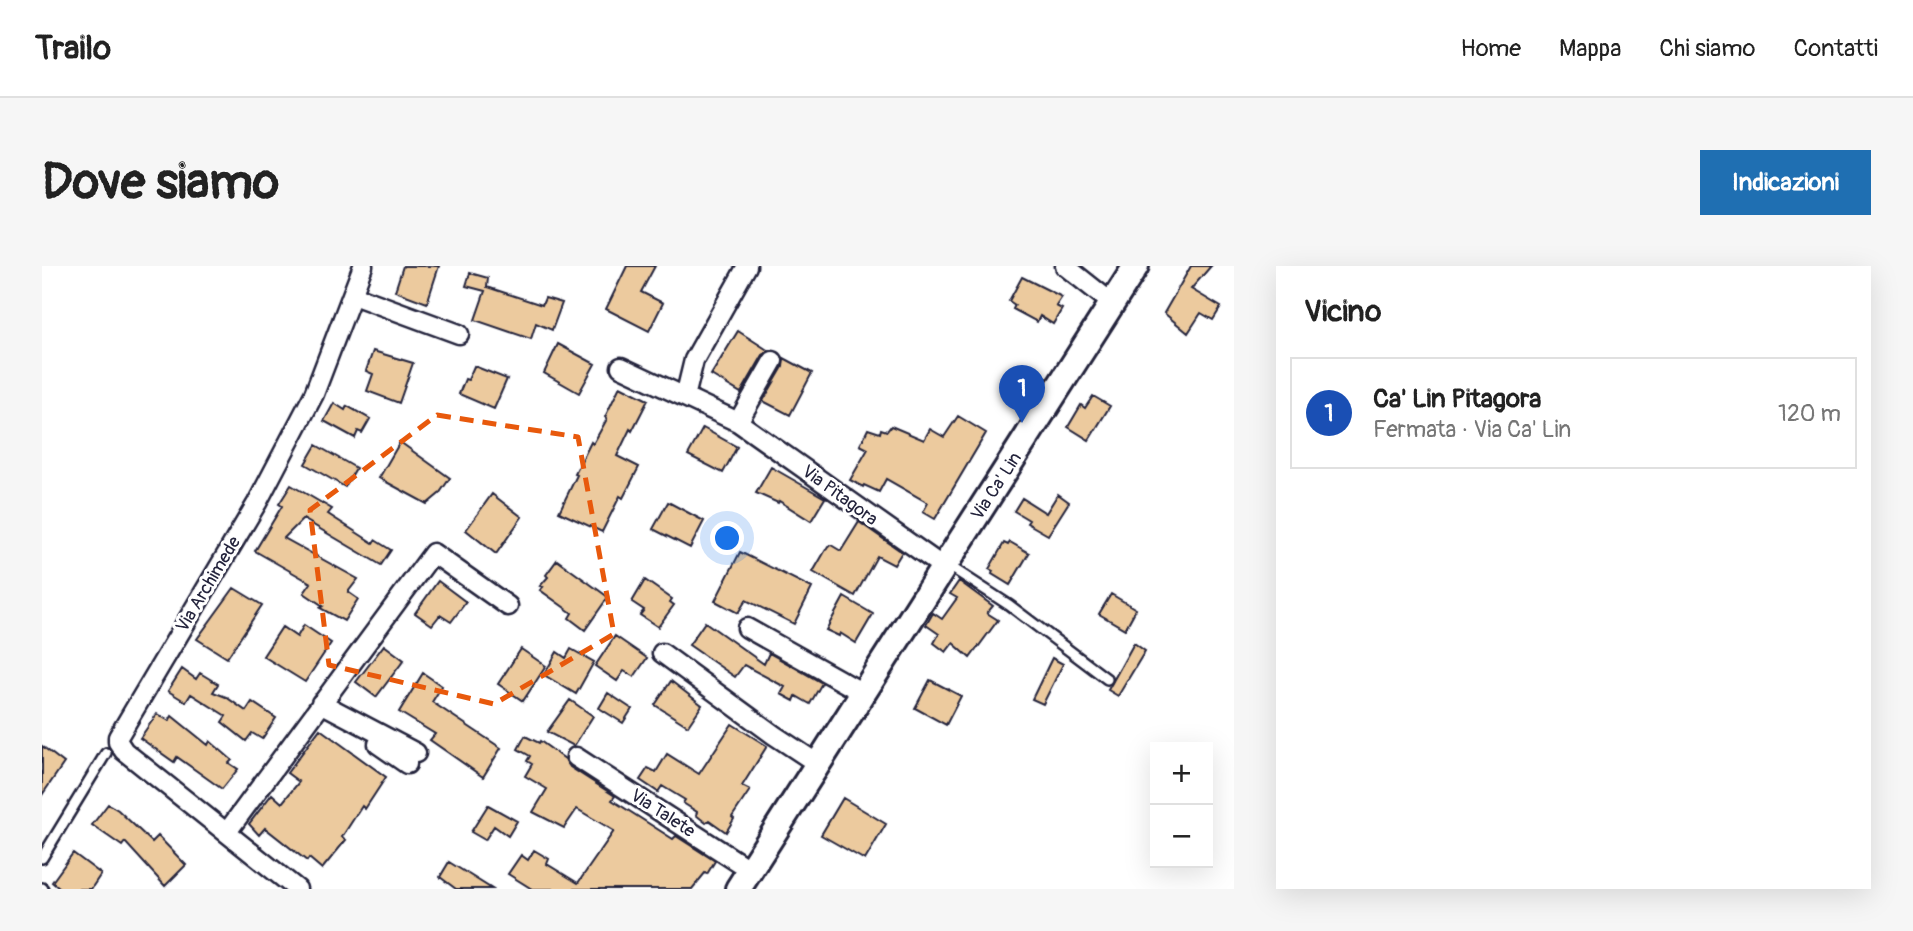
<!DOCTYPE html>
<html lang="it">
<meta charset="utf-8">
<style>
:root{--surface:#fff;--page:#f6f6f6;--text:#222;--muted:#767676;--line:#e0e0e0;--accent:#1f6fb2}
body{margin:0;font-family:Pangolin,sans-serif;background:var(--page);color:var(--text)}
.controls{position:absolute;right:21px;bottom:21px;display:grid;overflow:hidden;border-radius:0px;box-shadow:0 7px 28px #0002}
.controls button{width:63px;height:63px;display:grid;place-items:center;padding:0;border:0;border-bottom:2px solid var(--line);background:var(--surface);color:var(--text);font:35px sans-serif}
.you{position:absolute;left:686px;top:273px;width:24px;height:24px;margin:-18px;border:5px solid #fff;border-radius:50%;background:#1a73e8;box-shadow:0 0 0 10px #1a73e833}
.badge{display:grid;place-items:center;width:46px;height:46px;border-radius:50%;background:var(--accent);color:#fff;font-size:23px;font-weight:700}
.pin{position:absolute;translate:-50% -58px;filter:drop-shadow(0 2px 4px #0008)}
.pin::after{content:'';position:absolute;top:37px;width:24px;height:21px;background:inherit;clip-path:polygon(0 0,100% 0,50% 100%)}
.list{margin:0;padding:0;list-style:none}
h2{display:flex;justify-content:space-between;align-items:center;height:91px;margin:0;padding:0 28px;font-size:30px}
h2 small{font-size:23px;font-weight:400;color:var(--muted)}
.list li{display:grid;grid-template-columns:46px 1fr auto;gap:21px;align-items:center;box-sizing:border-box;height:112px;margin:0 14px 14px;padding:0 14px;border:2px solid var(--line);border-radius:0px}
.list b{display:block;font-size:26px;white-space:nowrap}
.list p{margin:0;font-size:23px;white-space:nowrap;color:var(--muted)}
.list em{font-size:23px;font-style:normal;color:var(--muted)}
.map{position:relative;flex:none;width:1192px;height:623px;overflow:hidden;border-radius:0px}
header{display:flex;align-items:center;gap:42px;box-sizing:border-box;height:98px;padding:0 35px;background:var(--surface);border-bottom:2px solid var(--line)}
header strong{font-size:33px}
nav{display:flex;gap:38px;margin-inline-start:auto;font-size:24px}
.intro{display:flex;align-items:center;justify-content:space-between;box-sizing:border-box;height:168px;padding:0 42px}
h1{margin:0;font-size:49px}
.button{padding:18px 32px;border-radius:0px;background:var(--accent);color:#fff;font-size:24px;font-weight:700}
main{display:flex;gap:42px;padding:0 42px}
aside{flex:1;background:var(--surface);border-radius:0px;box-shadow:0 7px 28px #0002}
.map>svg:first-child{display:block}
.building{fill:#ecca9e;stroke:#22223b;stroke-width:2}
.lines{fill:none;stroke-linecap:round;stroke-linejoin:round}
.lane-casing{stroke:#22223b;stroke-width:14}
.street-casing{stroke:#22223b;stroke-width:23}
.secondary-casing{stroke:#22223b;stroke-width:30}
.lane{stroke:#fff;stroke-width:9}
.street{stroke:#fff;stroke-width:18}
.secondary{stroke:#fff;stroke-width:24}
.marked{fill:none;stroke:#e8590c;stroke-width:5;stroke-dasharray:14 9;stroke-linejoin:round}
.labels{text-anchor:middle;stroke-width:6;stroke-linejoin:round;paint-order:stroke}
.street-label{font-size:18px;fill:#22223b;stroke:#fff}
</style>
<header>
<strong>Trailo</strong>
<nav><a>Home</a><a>Mappa</a><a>Chi siamo</a><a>Contatti</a></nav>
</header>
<div class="intro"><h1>Dove siamo</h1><a class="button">Indicazioni</a></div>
<main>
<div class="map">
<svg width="1192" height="623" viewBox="0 0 1192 623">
<rect width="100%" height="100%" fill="#fff"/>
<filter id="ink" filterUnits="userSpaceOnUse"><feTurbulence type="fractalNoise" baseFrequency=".0143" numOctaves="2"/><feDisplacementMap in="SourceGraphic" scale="14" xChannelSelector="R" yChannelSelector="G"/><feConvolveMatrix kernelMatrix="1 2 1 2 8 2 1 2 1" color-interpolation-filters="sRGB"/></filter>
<g filter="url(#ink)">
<path class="building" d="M361,0H397L385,37L353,25Z
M585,0H613L599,26L621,37L607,65L564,43Z
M1149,0H1169L1149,23L1179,41L1171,54L1159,47L1146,67L1122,47Z
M428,7L446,12L445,21L500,39L503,32L520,37L510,64L494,57L489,73L433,54L443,25L424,20Z
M980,11L1020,31L1014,40L1020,43L1011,58L998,50L995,56L971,43L973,39L967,35Z
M696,65L727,85L721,89L699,127L669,109Z
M516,78L553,98L537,127L502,107Z
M331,85L371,97L357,137L325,125L331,108L324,105Z
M742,92L770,107L748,149L721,135L741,101Z
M432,100L465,113L452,143L417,128L423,113L426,114Z
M578,120L606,134L590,165L588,163L575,190L597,201L581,232L578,230L560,266L517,246L535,209L533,208L549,176L551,178L565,153L563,151Z
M1051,130L1068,140L1047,174L1026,161L1039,139L1043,142Z
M292,137L303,144L305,140L328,153L320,167L316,165L313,172L282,155Z
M916,150L944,167L893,253L881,246L886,237L844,213L837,226L822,219L821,221L808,214L826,183L818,179L826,163L838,167L839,163L845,165L849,160L882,174L888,163L902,171Z
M661,162L695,181L681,207L646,189Z
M358,176L408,212L397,228L385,238L337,212Z
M274,179L314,202L303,221L263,198Z
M729,201L783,232L769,255L737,235L736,237L714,227Z
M249,219L290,243L286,248L331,277L333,274L349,284L339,299L261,253L242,272L316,313L306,326L316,333L302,355L278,342L281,340L262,327L269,317L213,285L240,240L237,238Z
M450,228L480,251L454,288L424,264Z
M1016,228L1027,236L1006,269L985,257L987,254L972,245L980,232L1004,247Z
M626,236L662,255L648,282L611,263Z
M817,256L860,286L852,299L835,290L813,330L771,306L786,280L789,279L799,285Z
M968,276L987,287L968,319L950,308L951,305L947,303L962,277L966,279Z
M698,286L770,322L752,358L704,334L696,347L673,335Z
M515,294L566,331L543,364L527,352L530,347L498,324L501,321L498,320L506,311L504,309Z
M603,314L630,333L628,336L632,339L616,361L598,349L602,344L590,336Z
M396,315L424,336L409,356L398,349L390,359L373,347Z
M917,315L951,340L945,347L956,354L928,392L911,377L904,386L892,377L897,368L884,359L891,347L900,353L915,332L908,328Z
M192,322L220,339L185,392L155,373Z
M1069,328L1094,343L1083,363L1057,348Z
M802,331L831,348L814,377L798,367L797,370L784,364Z
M663,356L722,398L727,387L780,417L768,438L754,430L752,435L739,428L743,421L702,399L693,411L647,379Z
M262,359L289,377L263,416L221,390L240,361L255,371Z
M573,370L605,392L592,411L582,405L575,415L553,400Z
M1092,377L1103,385L1076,430L1066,424Z
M342,379L362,394L334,431L314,416Z
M479,383L504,400L481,435L456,418Z
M529,383L552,396L534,428L502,409L515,386L524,392Z
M1010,392L1021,398L1001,438L990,433Z
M140,403L154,413L158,407L176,418L171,426L184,431L204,445L210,436L234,452L220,473L210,467L204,475L180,456L184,450L149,428L144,436L126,425Z
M381,407L400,420L390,436L459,482L441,511L388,474L393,468L357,446Z
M888,414L919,430L904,459L873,442Z
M629,415L660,439L646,460L613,439Z
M566,427L590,443L581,457L557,442Z
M528,434L551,450L532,480L505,466Z
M115,448L127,455L130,450L166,479L168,475L190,494L187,497L196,503L180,523L135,491L132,496L98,472Z
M690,458L725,480L700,520L708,524L690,551L692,553L684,566L667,554L664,557L654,549L655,546L641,537L643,534L620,520L616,526L598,514L606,502L614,506L625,488L657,508Z
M278,463L344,511L323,543L320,540L300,571L304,574L280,603L267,592L265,595L223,562L217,569L207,558L230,528L240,537L257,516L245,507Z
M483,470L497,477L498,475L523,493L528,501L573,530L570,534L631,573L634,570L673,595L665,608L663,607L650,623H490L466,608L479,589L486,594L492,584L507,593L505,598L536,617L572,565L535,543L522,562L491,546L505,523L483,510L490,498L485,495L488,490L476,483Z
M0,480L22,497L0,529Z
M801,532L844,558L823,594L779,569Z
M66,538L76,544L110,576L116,570L144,599L123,620L83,576L80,580L50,559Z
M446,539L475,555L466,570L452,560L443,574L429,566Z
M31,587L59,608L49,623H18L10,616Z
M407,596L450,623H414L398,611Z"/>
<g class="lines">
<defs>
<path id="lane" d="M904,298L967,339L1065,413
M0,592L64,487
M0,622L1,623"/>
<path id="street" d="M1023,0L1071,38
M311,29L417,68
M579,101L696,156L901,301
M643,131L652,94L705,0
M696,156L731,95
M705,362L821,427
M620,387L732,469L776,498
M279,437L374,487
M336,478L365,498
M534,491L708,604
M185,566L391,287L466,340
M255,623L82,485L76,476V471L215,237L272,128L321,0"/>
<path id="secondary" d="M696,623L1094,0"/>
</defs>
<use href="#lane" class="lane-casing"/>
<use href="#street" class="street-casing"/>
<use href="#secondary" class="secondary-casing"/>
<use href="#lane" class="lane"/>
<use href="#street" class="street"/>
<use href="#secondary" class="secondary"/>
</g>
</g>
<path class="marked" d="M395,149L536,171L572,368L452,438L287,399L268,244Z"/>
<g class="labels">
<g class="street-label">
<text transform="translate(954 220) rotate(-57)" y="6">Via Ca' Lin</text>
<text transform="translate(798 229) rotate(36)" y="6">Via Pitagora</text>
<text transform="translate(166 318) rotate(-59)" y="6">Via Archimede</text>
<text transform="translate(621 547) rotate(33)" y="6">Via Talete</text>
</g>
</g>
</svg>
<div class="controls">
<button>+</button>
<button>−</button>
</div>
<div class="you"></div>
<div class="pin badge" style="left:980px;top:157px;background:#1a4fb4">1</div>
</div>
<aside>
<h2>Vicino<small></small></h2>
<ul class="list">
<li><span class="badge" style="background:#1a4fb4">1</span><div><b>Ca' Lin Pitagora</b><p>Fermata · Via Ca' Lin</p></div><em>120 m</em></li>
</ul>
</aside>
</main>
